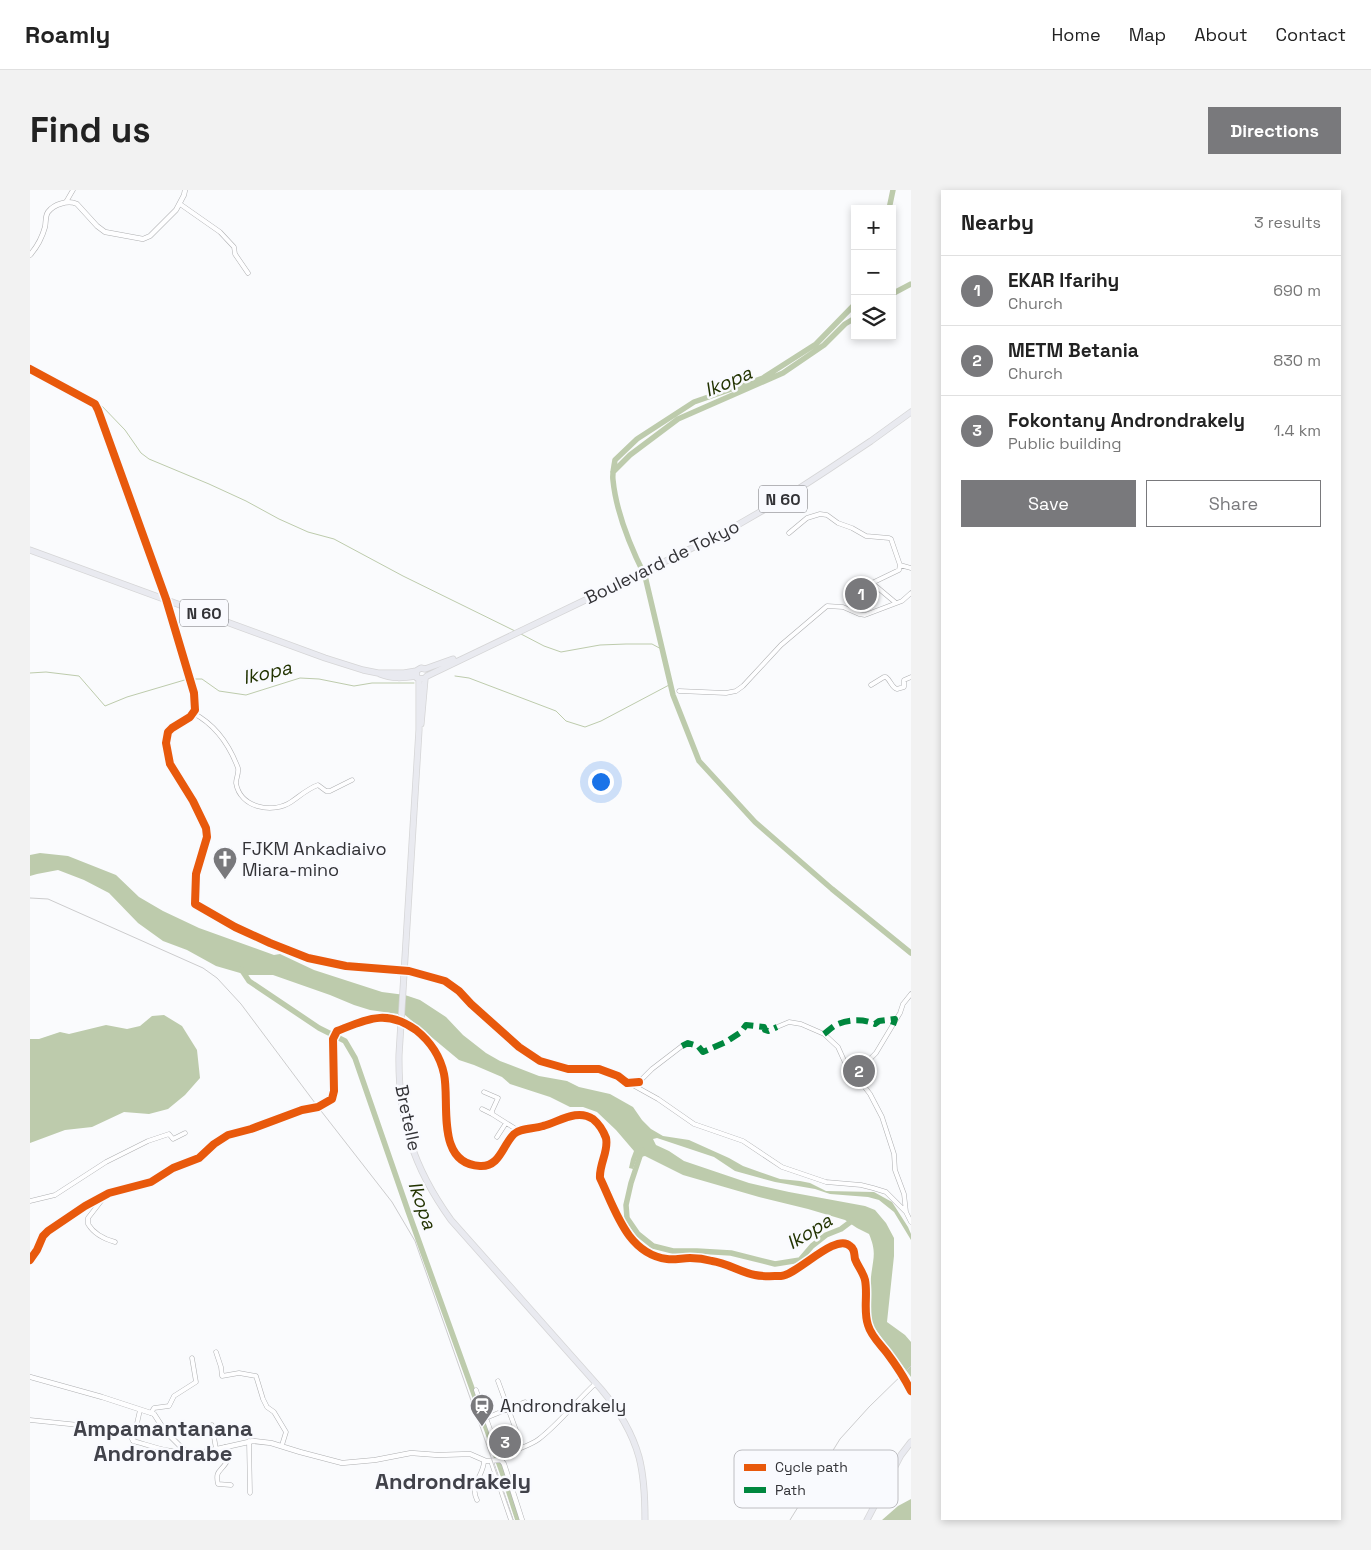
<!DOCTYPE html>
<meta charset="utf-8">
<style>
:root{--surface:#fff;--page:#f2f2f2;--text:#222;--muted:#767676;--line:#e0e0e0;--accent:#79797c}
body{margin:0;font-family:"Space Grotesk",sans-serif;background:var(--page);color:var(--text)}
.controls{position:absolute;right:15px;top:15px;display:grid;overflow:hidden;border-radius:0px;box-shadow:0 2px 8px #0003}
.controls button{width:45px;height:45px;display:grid;place-items:center;padding:0;border:0;border-bottom:1px solid var(--line);background:var(--surface);color:var(--text);font:25px sans-serif}
.you{position:absolute;left:570px;top:591px;width:18px;height:18px;margin:-12px;border:4px solid #fff;border-radius:50%;background:#1a73e8;box-shadow:0 0 0 8px #1a73e833}
.badge{display:grid;place-items:center;width:32px;height:32px;border-radius:50%;background:var(--accent);color:#fff;font-size:16px;font-weight:700}
.pin{position:absolute;translate:-50% -50%;border:2px solid #fff;box-shadow:0 1px 5px #0006}
.list{margin:0;padding:0;list-style:none}
h2{display:flex;justify-content:space-between;align-items:center;height:65px;margin:0;padding:0 20px;font-size:21px}
h2 small{font-size:16px;font-weight:400;color:var(--muted)}
.list li{display:grid;grid-template-columns:32px 1fr auto;gap:15px;align-items:center;box-sizing:border-box;height:70px;padding:0 20px;border-top:1px solid var(--line)}
.list b{display:block;font-size:19px;white-space:nowrap}
.list p{margin:0;font-size:16px;white-space:nowrap;color:var(--muted)}
.list em{font-size:16px;font-style:normal;color:var(--muted)}
.actions{display:flex;gap:10px;padding:15px 20px}
.actions a{flex:1;padding:11px 0;border:1px solid var(--accent);border-radius:0px;text-align:center;font-size:18px;color:var(--accent)}
.actions .main{background:var(--accent);color:#fff}
.icon{flex:none;width:28px;height:28px;fill:none;stroke:currentColor;stroke-width:2;stroke-linecap:round;stroke-linejoin:round}
.map{position:relative;flex:none;width:881px;height:1330px;overflow:hidden;border-radius:0px}
header{display:flex;align-items:center;gap:30px;box-sizing:border-box;height:70px;padding:0 25px;background:var(--surface);border-bottom:1px solid var(--line)}
header strong{font-size:24px}
nav{display:flex;gap:28px;margin-inline-start:auto;font-size:18px}
.intro{display:flex;align-items:center;justify-content:space-between;box-sizing:border-box;height:120px;padding:0 30px}
h1{margin:0;font-size:35px}
.button{padding:12px 22px;border-radius:0px;background:var(--accent);color:#fff;font-size:18px;font-weight:700}
main{display:flex;gap:30px;padding:0 30px}
aside{flex:1;background:var(--surface);border-radius:0px;box-shadow:0 2px 8px #0003}
.map>svg:first-child{display:block}
.water{fill:#bdcbac}
.lines{fill:none;stroke-linecap:round;stroke-linejoin:round}
.stream{stroke:#bdcbac;stroke-width:1}
.river{stroke:#bdcbac;stroke-width:5.5}
.minor-casing{stroke:#aeafb1;stroke-width:5}
.tertiary-casing{stroke:#aeafb1;stroke-width:5.5}
.primary-casing{stroke:#d5d5d6;stroke-width:7}
.minor{stroke:#fefeff;stroke-width:4}
.tertiary{stroke:#fefeff;stroke-width:4.5}
.primary{stroke:#e9eaf0;stroke-width:5.5}
.rail{stroke:#cccccd;stroke-width:1}
.quiet{stroke:#00873e;stroke-width:6;stroke-dasharray:12 6;stroke-linecap:butt}
.cycleway-casing{stroke:#f9fafe;stroke-width:11}
.cycleway{stroke:#e8590c;stroke-width:8}
.labels{text-anchor:middle;stroke-width:5;stroke-linejoin:round;paint-order:stroke}
.shield{fill:#f9fafe;stroke:#6e6f73;stroke-width:1}
.shield-label{font-size:16px;font-weight:bold;fill:#333337}
.street-label{font-size:18px;fill:#333337;stroke:#f9fafe}
.poi-label{font-size:18px;fill:#333337;stroke:#f9fafe;text-anchor:start}
.water-label{font-size:19px;font-style:italic;fill:#230;stroke:#f9fafe}
.district-label{font-size:22px;font-weight:bold;fill:#41424a;stroke:#f9fafe}
.key{fill:#f9fafe;stroke:#bebec2;stroke-width:1}
.key-label{font-size:14px;fill:#333337}
</style>
<header>
<strong>Roamly</strong>
<nav><a>Home</a><a>Map</a><a>About</a><a>Contact</a></nav>
</header>
<div class="intro"><h1>Find us</h1><a class="button">Directions</a></div>
<main>
<div class="map">
<svg width="881" height="1330" viewBox="0 0 881 1330">
<rect width="100%" height="100%" fill="#fafbfd"/>
<path class="water" d="M10,663L38,666L86,685L109,707L133,721L169,738L244,765L250,764L284,780L352,802L375,805L390,810L416,827L433,845L456,863L470,871L509,886L537,891L549,897L580,904L603,917L612,930L621,939L633,946L659,950L699,968L713,976L750,989L770,991L780,993L796,1001L844,1002L862,1012L878,1037L881,1044V1050L864,1022L849,1010L838,1007L800,1004L785,999L745,992L705,981L684,967L627,948L623,949L626,955L639,961L654,971L719,993L759,1002L835,1016L845,1020L856,1033L864,1048V1066L857,1132L875,1145L881,1152V1187L843,1136C839,1121 840,1103 841,1087C843,1068 847,1063 839,1044L827,1038L815,1030L778,1019L729,1007L653,985L615,966L607,968L603,979L599,978L601,969L604,961L586,940L567,922L553,917H540L520,907L480,894L472,887L444,875L429,870L375,825L340,820L324,815L300,805L243,785H217L186,776L157,760L133,751L108,733L79,703L54,690L28,680L7,684L0,686V665Z
M134,825L152,836L167,860L170,888L155,905L138,919L119,924L94,922L62,937L35,940L0,953V849H9L30,842L39,844L76,835L97,839L110,836L122,826Z
M881,1309V1330H852L868,1316Z"/>
<g class="lines">
<path class="stream" d="M0,175L69,213L95,240L111,263L119,269L179,294L216,311L249,329L278,342L304,349L373,386L485,441
M491,444L514,456L531,462L570,455L596,454H622L633,460
M0,483L16,482L49,486L75,516L97,507L158,489
M425,486L439,488L526,521L536,531L555,537L571,531L641,494
M162,489H172L189,501L216,505L270,488L289,489L324,496L342,493H384"/>
<path class="river" d="M859,19L863,0
M862,104L881,94
M825,114L786,154L733,188L664,212L607,249L585,270C584,277 582,283 583,290C586,321 601,358 615,386L643,505L669,571L725,632L802,699L881,763
M583,282L600,265L648,229L753,183L794,155L815,134L825,128
M211,779L219,791L289,838L315,851L325,868L378,1021L475,1290L488,1330
M612,960L601,993L596,1015L597,1028L608,1044L623,1056L643,1061H667L701,1063L745,1074L770,1070L782,1056L796,1045L811,1039L823,1030"/>
<defs>
<path id="minor" d="M36,12L43,0
M150,14L190,42L204,57L205,64L218,83
M0,179L65,214L68,220L136,409L164,503L165,520L160,527L142,538L138,542L136,553L140,574L163,611L176,638L177,647L166,684L165,714L205,737L240,753L278,768L316,776L379,781L415,791L429,801L441,814L489,857L510,871L538,879H569L588,886L597,893L609,892
M759,343L777,328L790,324L797,325L808,333L822,338L836,346L859,348L861,349L870,375L869,380L842,393L866,413
M870,375L881,378
M841,495L854,487H856C861,491 862,498 867,499L874,497V490L881,487
M649,501L696,503L706,501L713,496L751,455L797,416L813,417L829,424L835,425L872,411L881,403
M163,523C186,535 199,554 208,578C209,584 206,588 206,593C210,618 243,624 261,612C270,606 277,599 288,595L296,601H300L322,590
M747,837L759,832L771,834L794,844L808,857L817,877L830,891L840,904L852,927L864,964L865,980L874,1004L876,1022L881,1032
M652,856L622,879L609,892L601,894L628,909L664,934L713,951L752,977L796,992L831,995L843,998L856,1002L876,1022
M823,883L826,881L828,875L840,869L846,863L870,823L873,814L881,804
M454,902L468,908L462,921V924L489,941
M452,919L462,924
M467,947L476,933
M75,1006L58,1028V1034C64,1044 74,1049 85,1052
M0,1011L25,1005L76,972L118,951L139,944L143,949L155,943
M0,1070L7,1060L13,1046L18,1041L55,1016L79,1003L121,992L143,978L169,968L184,954L198,945L221,939L272,920L288,917L302,909L304,901L303,849L307,841C338,829 356,819 386,840C401,852 410,865 414,884C420,912 405,974 450,976C470,977 472,956 484,944C490,938 504,939 513,936C529,932 547,918 563,929C569,934 573,940 576,948C579,961 569,974 570,988C585,1019 597,1064 637,1069C645,1070 652,1068 660,1068C667,1068 675,1069 682,1071C697,1073 710,1082 725,1085C733,1087 743,1086 751,1086C767,1085 806,1042 820,1056C825,1059 824,1064 825,1069C828,1077 833,1082 835,1090C838,1105 833,1121 838,1135C841,1146 850,1154 857,1163C866,1175 874,1187 881,1201
M186,1162L191,1177L192,1186L209,1183L226,1186L233,1209L237,1217L244,1222L256,1242L252,1255
M446,1200L471,1270C481,1259 497,1258 509,1249C530,1233 546,1211 566,1193
M121,1223L124,1218L139,1216L144,1206L166,1192L162,1168
M456,1228L495,1212
M0,1230L78,1238L100,1245L103,1251C116,1254 144,1265 155,1260
M182,1235L186,1259
M103,1251L110,1220
M219,1251L220,1303
M195,1257L196,1273C190,1282 185,1281 188,1294L201,1295
M467,1260L488,1252L490,1251L468,1191
M461,1271L481,1330
M447,1310C439,1295 454,1285 454,1271"/>
<path id="tertiary" d="M0,65C7,57 12,48 15,37C16,33 15,26 18,22C24,14 38,10 47,14L67,36L75,42L113,49L120,46L146,20L154,5L155,0
M0,1187L72,1207L124,1224L135,1241L157,1263L160,1265L223,1251L241,1253L270,1262L312,1273L345,1270L381,1263L408,1265L440,1264L456,1271L471,1270L474,1274L492,1330"/>
<path id="primary" d="M0,360L295,468L333,480L348,483H374L386,481L391,478L395,479L423,469
M386,481L387,488L394,489L397,486L618,380L704,337L756,307L799,279L841,251L881,222
M350,484C362,489 373,488 386,486
M389,489V540L369,865C368,930 383,977 421,1030L571,1199C587,1218 602,1242 609,1267C614,1286 615,1311 615,1330
M391,534L395,489
M837,1330L871,1265L881,1252"/>
</defs>
<use href="#minor" class="minor-casing"/>
<use href="#tertiary" class="tertiary-casing"/>
<use href="#primary" class="primary-casing"/>
<use href="#minor" class="minor"/>
<use href="#tertiary" class="tertiary"/>
<use href="#primary" class="primary"/>
<path class="rail" d="M0,708L18,709L173,778L187,788L211,814L288,917L362,1012L385,1051L483,1330
M760,1330L810,1249L839,1217L881,1176"/>
<path class="quiet" d="M794,844C798,841 803,836 808,834C820,829 834,829 845,834L849,831L865,829L863,835
M652,856L658,853L668,856L673,862L696,852L711,842L716,835L734,837L735,840L738,841L747,837"/>
<defs>
<path id="cycleway" d="M0,179L65,214L68,220L136,409L164,503L165,520L160,527L142,538L138,542L136,553L140,574L163,611L176,638L177,647L166,684L165,714L205,737L240,753L278,768L316,776L379,781L415,791L429,801L441,814L489,857L510,871L538,879H569L588,886L597,893L609,892
M0,1070L7,1060L13,1046L18,1041L55,1016L79,1003L121,992L143,978L169,968L184,954L198,945L221,939L272,920L288,917L302,909L304,901L303,849L307,841C338,829 356,819 386,840C401,852 410,865 414,884C420,912 405,974 450,976C470,977 472,956 484,944C490,938 504,939 513,936C529,932 547,918 563,929C569,934 573,940 576,948C579,961 569,974 570,988C585,1019 597,1064 637,1069C645,1070 652,1068 660,1068C667,1068 675,1069 682,1071C697,1073 710,1082 725,1085C733,1087 743,1086 751,1086C767,1085 806,1042 820,1056C825,1059 824,1064 825,1069C828,1077 833,1082 835,1090C838,1105 833,1121 838,1135C841,1146 850,1154 857,1163C866,1175 874,1187 881,1201"/>
</defs>
<use href="#cycleway" class="cycleway-casing"/>
<use href="#cycleway" class="cycleway"/>
</g>
<defs>
<symbol id="church-pin" viewBox="-11 -11 22 30"><path d="M0 17L-7.5 6A9.5 9.5 0 1 1 7.5 6Z" fill="#79797c" stroke="#f9fafe"/><path d="M-1.2-6h2.4v3.5h3.3v2.4h-3.3V6h-2.4V-.1h-3.3v-2.4h3.3Z" fill="#fff"/></symbol>
<symbol id="station-pin" viewBox="-11 -11 22 30"><path d="M0 17L-7.5 6A9.5 9.5 0 1 1 7.5 6Z" fill="#79797c" stroke="#f9fafe"/><path d="M-3-6H3Q5-6 5-4V2Q5 4 3 4L4.5 6H3L1.5 4h-3L-3 6H-4.5L-3 4Q-5 4-5 2V-4Q-5-6-3-6ZM-3.5-4v3h7v-3ZM-3.5 1v1.5H-2V1ZM2 1v1.5H3.5V1Z" fill="#fff"/></symbol>
</defs>
<g fill-rule="evenodd">
<use href="#church-pin" x="181" y="655" width="28" height="38"/>
<use href="#station-pin" x="438" y="1202" width="28" height="38"/>
</g>
<g class="labels">
<g class="shield">
<rect x="729" y="295.5" width="48" height="27" rx="4"/>
<rect x="150" y="409.5" width="48" height="27" rx="4"/>
</g>
<g class="shield-label">
<text x="753" y="315">N 60</text>
<text x="174" y="429">N 60</text>
</g>
<g class="street-label">
<text transform="translate(632 372) rotate(-26)" y="6">Boulevard de Tokyo</text>
<text transform="translate(378 928) rotate(78)" y="6">Bretelle</text>
</g>
<g class="poi-label">
<text x="212" y="665">FJKM Ankadiaivo<tspan x="212" dy="21">Miara-mino</tspan></text>
<text x="470" y="1222">Androndrakely</text>
</g>
<g class="water-label">
<text transform="translate(698 191) rotate(-23)" y="7">Ikopa</text>
<text transform="translate(237 482) rotate(-13)" y="7">Ikopa</text>
<text transform="translate(393 1015) rotate(71)" y="7">Ikopa</text>
<text transform="translate(779 1041) rotate(-32)" y="7">Ikopa</text>
</g>
<g class="district-label">
<text x="133" y="1246">Ampamantanana<tspan x="133" dy="25">Androndrabe</tspan></text>
<text x="423" y="1299">Androndrakely</text>
</g>
</g>
<rect x="704" y="1260" width="164" height="58" rx="8" class="key"/>
<rect x="714" y="1274" width="22" height="7" fill="#e8590c"/>
<rect x="714" y="1297" width="22" height="6" fill="#00873e"/>
<g class="key-label">
<text x="745" y="1282">Cycle path</text>
<text x="745" y="1305">Path</text>
</g>
</svg>
<div class="controls">
<button>+</button>
<button>−</button>
<button><svg class="icon" aria-label="layers" viewBox="0 0 24 24"><path d="M12 4l9 5-9 5-9-5zM3 14l9 5 9-5"/></svg></button>
</div>
<div class="you"></div>
<div class="pin badge" style="left:831px;top:404px">1</div>
<div class="pin badge" style="left:829px;top:881px">2</div>
<div class="pin badge" style="left:475px;top:1252px">3</div>
</div>
<aside>
<h2>Nearby<small>3 results</small></h2>
<ul class="list">
<li><span class="badge">1</span><div><b>EKAR Ifarihy</b><p>Church</p></div><em>690 m</em></li>
<li><span class="badge">2</span><div><b>METM Betania</b><p>Church</p></div><em>830 m</em></li>
<li><span class="badge">3</span><div><b>Fokontany Androndrakely</b><p>Public building</p></div><em>1.4 km</em></li>
</ul>
<div class="actions"><a class="main">Save</a><a>Share</a></div>
</aside>
</main>
